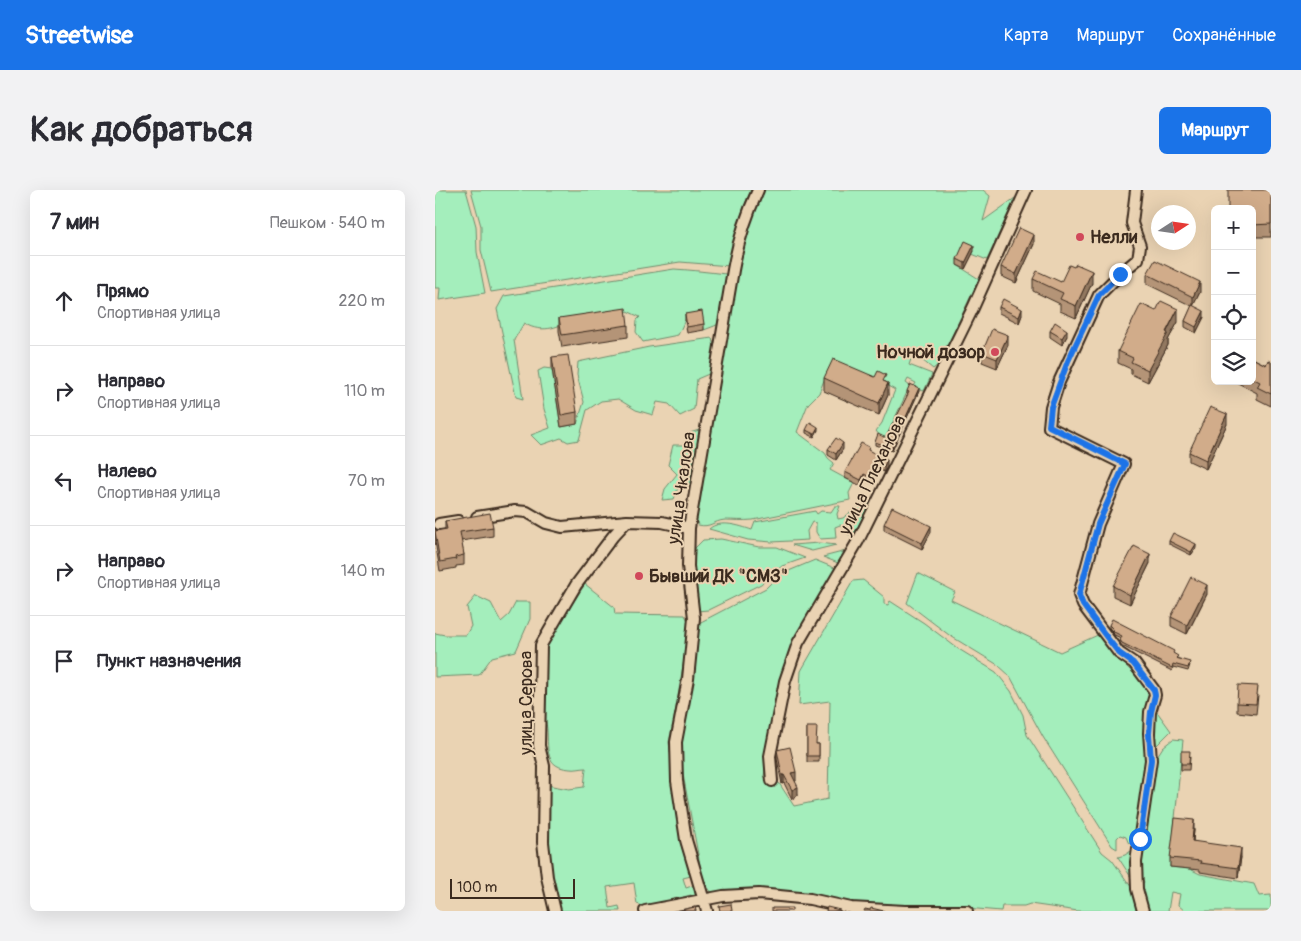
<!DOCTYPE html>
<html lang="ru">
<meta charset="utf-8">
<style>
:root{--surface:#fff;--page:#f2f2f3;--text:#2b2b33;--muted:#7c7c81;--line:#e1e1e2;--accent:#1a73e8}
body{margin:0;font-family:Pangolin,sans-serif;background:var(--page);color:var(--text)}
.controls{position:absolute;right:15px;top:15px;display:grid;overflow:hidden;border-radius:8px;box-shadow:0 5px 20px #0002}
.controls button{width:45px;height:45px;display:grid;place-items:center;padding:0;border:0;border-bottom:1px solid var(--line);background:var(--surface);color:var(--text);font:25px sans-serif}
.compass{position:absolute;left:716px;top:15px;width:45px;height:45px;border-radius:50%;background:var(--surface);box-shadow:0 5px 20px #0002;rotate:78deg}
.scale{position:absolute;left:15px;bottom:12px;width:125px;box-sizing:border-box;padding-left:5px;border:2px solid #3b2a1e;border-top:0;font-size:14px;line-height:18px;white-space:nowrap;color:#3b2a1e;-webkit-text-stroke:4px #ead3b3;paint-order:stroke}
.stop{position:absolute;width:15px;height:15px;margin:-11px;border:4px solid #1a73e8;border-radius:50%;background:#fff}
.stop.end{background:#1a73e8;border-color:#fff;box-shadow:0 1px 5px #0008}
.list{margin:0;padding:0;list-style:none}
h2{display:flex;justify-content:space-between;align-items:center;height:65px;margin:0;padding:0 20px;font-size:21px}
h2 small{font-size:16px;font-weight:400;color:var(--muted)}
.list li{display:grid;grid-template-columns:32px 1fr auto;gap:15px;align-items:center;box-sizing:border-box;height:90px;padding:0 20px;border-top:1px solid var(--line)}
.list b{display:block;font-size:19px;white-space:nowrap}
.list p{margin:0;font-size:16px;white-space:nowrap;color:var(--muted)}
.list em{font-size:16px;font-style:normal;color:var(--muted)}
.icon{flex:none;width:28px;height:28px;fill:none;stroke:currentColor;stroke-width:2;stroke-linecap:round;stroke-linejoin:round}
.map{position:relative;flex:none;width:836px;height:721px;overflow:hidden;border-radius:8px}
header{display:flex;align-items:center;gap:30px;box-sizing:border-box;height:70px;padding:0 25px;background:var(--accent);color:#fff}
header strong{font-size:24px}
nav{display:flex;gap:28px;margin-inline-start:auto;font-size:18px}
.intro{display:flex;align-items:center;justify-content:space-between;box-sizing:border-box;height:120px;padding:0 30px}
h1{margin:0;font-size:35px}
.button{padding:12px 22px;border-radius:8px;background:var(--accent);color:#fff;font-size:18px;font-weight:700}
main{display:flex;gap:30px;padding:0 30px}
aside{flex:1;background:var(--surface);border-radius:8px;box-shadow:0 5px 20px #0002}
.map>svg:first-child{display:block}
.green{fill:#a4eebc;stroke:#708c6d}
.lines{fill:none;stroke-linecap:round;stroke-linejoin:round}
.minor-casing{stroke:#3b2a1e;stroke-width:14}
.minor{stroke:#ead3b3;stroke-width:10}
.wall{fill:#b49477;stroke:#3b2a1e}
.shaded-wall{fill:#927861;stroke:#3b2a1e}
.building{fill:#d1ac8a;stroke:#3b2a1e}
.route{stroke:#1a73e8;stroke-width:6}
.poi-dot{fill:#d1495b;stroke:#ead3b3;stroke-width:2}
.labels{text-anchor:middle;stroke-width:4;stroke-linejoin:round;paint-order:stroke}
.poi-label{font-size:18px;font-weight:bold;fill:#3b2a1e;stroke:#ead3b3;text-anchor:start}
.street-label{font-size:18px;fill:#3b2a1e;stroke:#ead3b3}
</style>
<header>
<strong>Streetwise</strong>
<nav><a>Карта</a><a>Маршрут</a><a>Сохранённые</a></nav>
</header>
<div class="intro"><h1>Как добраться</h1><a class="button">Маршрут</a></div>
<main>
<aside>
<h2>7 мин<small>Пешком · 540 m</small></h2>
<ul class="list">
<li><svg class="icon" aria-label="ahead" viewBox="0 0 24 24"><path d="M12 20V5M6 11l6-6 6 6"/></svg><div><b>Прямо</b><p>Спортивная улица</p></div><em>220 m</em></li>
<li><svg class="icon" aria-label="right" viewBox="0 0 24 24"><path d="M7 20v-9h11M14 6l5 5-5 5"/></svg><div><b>Направо</b><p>Спортивная улица</p></div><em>110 m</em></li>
<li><svg class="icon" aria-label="left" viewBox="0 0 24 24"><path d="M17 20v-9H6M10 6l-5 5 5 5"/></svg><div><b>Налево</b><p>Спортивная улица</p></div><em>70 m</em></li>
<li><svg class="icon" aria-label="right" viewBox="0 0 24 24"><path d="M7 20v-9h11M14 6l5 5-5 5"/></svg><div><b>Направо</b><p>Спортивная улица</p></div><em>140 m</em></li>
<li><svg class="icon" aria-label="arrive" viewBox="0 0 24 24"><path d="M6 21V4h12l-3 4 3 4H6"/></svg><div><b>Пункт назначения</b></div></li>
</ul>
</aside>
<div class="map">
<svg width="836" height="721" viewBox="0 0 836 721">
<rect width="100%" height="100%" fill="#ead3b3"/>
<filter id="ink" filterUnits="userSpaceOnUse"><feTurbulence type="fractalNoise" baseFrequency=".02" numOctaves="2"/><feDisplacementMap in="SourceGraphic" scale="10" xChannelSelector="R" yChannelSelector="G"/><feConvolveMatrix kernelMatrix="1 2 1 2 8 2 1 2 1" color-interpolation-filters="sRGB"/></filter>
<g filter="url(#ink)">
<path class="green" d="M0,0H31L41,36L42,62L50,103L4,110L5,98H0Z
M36,0H316C305,24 298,50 295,76L245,72L56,102L46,60V36Z
M328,0H548L555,6L548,31L580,8L552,70L537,64L538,61L522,75L544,89L503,175L498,179L481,165L477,166L474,175L497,184L489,201L478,198L481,193L473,189L471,193L475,196L451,247L445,246L441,241L447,233L460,200L442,190L391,185L384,203L373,214L362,242L390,263L393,268L399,273L395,280L419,293L414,303L415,310L318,330C308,331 299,330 290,330C278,331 276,338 263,335L261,329L307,54L315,28Z
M239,79C257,80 273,82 291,84L292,91L282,135L269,140L267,127L250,130L243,145L208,152L201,142L202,130L205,127L192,121L132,131C120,140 102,142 89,133L79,150L88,209L81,207L62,119L69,106Z
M277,148L279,157L276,183L262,189L259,219L245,226L234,214L222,212L218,225L201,220L183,209L166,211L152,220L144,250L133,252L126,248L106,255L96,245L115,238L109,219L103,181L109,178L117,179L126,237L142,234L149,212L142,185L143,172L214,157Z
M264,240L258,292L253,295L243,298L239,309L227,310L230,299L242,284L233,275L238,255H248L255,243Z
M430,312L435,313L420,342L414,345L411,338L405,335L400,337L401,348L385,349L381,342V333L377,332L372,341L373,350L337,352L313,350L274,339C285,329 305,336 317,340L320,332L380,321L382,324L386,321L396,322L400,316H405L402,324L403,329L408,328Z
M286,349L324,357H342L370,368L347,376L326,394L273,420L262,421L259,377L260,358L268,350Z
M384,353L401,355L377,361L357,355Z
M411,361L406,371L403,373L388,367Z
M380,370L402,379L342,509L329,586L334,593H344L359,616L393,609L395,511L364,515L366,481L418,391L428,390L449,407V414L453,415L455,411L489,433L522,458L561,482L576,501L588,525L592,545L667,662L677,670L699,701L705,721H643L595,714L589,716H567L566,721L519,717L467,718L277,703L268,691L247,579L246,540L260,475L262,434L331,398L344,385Z
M483,383L520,402L516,410L625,462L665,444L681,466L713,498L715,509L713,572L699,651L694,654L691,647L685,645L682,648V659L677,656L608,547L575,486L563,475L514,445L472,413Z
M150,394L179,417L180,424L250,425L253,431L251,457L241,518L234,552L246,655L256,686L248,688L251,698L260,695V708L256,709V705L248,707L249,711L213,718L202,714L199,693L172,697L175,718L184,716L185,721H123L114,674L112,595L134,599L149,597L151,578C146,578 140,580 135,579C102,577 118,546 109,527V462L114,450Z
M41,406L56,413L66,432L74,425L81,412H95V429L81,461L57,467L44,485L0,487V443L10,445H31L36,436L32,417Z
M719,521L723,523L736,541L719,558L717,551Z
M738,549L748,550L735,677L755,679L765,684L819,694L824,706L836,705V721H750L743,715L745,704L736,702L733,721H713L705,698L709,692L708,690L704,688L719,571L728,557Z
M702,657L699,692L683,667L690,665Z"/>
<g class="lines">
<defs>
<path id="minor" d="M701,0L697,33L705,56L703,69L685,84L664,105L624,192L616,217L614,237L689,274L663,334L644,405L648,415L684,463L699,473L719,500L720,505L715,522L714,543L716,570L701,672L702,699L708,721
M42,327L80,321L92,322L111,333L127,337L192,331L227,332L254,338
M4,334L23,331
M337,591L335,566L350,491L363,453L423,351L538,118L591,0
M120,721L112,687L108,652L109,576L104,556L106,455L141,395L178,346L192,331
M210,721L288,706L324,704L375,709L416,718L470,721
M272,721L251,650L242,591L241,552L253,489L259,428L253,376L254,338L298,80C303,52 311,26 323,0
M470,721H532"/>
</defs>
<use href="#minor" class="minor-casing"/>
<use href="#minor" class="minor"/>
</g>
<path class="wall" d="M836,0V47H817V19Z
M599,54L581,93L566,86V77Z
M539,61L530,79L522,75V69Z
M712,84L765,102L758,116L769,127L761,143L750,137V131L757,116L712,94Z
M598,89L626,92L657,93L641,128L625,121V114L598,101Z
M564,117L587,125L584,133L564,123Z
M250,124L269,134V140L252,143L250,130Z
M124,128L193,135V147L127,157L124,141Z
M743,132L733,150V155L713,192L696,184V179L683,173V161Z
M615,141L632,146L627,155L615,147Z
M573,155L562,178L547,172V163Z
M117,167L142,222V234L126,237L117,179Z
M817,168L831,175L836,172V216L822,209V203L799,191H817Z
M389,188L451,192L453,205L444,225L389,201Z
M472,201H484L457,261L440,255V252L451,248L473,205L472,204Z
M792,234L771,279L754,271V262Z
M371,240H383L379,247L371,243Z
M393,259H408L401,270L393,265Z
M434,261L452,277L449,282L444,279L437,294L429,290L426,296L410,288V282Z
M10,331L58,337V346L26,351L29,365V375L21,376V378L5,381L0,351V341L10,340Z
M449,334L496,342L487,359L449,340Z
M734,351L761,358L756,365L734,354Z
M715,373L695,414L678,406V396Z
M772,404L752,444L736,436V427Z
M674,435L739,464L743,469L755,475L753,481L738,477L737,481L687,456L685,453L686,448L679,445L678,442L674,438Z
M823,505L821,524L802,522V513Z
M372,537L381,554H384V572H372Z
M342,560L361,591H360L363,605L357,609L349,593L347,594L342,569Z
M755,567L754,580H746V574Z
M759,640L758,651L806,667L803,688L765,682V680L735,677V668Z"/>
<path class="shaded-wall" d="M599,45V54L581,93V84Z
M539,55V61L530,79V73Z
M657,81V93L641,128V116Z
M765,92V102L758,116V107Z
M587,119V125L584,133V127Z
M743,119V132L733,150V155L713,192V180Z
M769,121V127L761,143V137Z
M632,140V146L627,155V148Z
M573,145V155L562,178V169Z
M453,193V205L444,225V213Z
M484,198V201L457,261V258Z
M792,224V234L771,279V270Z
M383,237V240L379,247V244Z
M408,253V259L401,270V264Z
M452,270V277L449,282V276Z
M444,273V279L437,294V288Z
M429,284V290L426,296V290Z
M496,336V342L487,359V353Z
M761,354V358L756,365V362Z
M715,364V373L695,414V405Z
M772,395V404L752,444V435Z
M361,582V591L356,592V583Z
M347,585H349V593L347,594Z
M363,597V605L357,609V600Z
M759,630V640L757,660V651Z
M806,658V667L803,688V678Z"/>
<path class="building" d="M793,0H836V34L817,35V19H793Z
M584,38L599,45L581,84L566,77Z
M530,51L539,55L530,73L522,69Z
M720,70L765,92L758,107L712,84Z
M641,74L657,81L641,116L625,109L628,103L598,89L602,81L626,92L634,75L639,77Z
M568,109L587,119L584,127L564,117Z
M726,111L743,119L731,142L733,143L713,180L696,172L698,168L683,161L706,114L721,121Z
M757,115L769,121L761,137L750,131Z
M191,118L193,135L127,145L124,128Z
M267,121L269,134L252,137L250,124Z
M620,132L632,140L627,148L615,141Z
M557,139L573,145L562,169L547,163Z
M133,165L142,222L126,225L117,167Z
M817,168L831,175L833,170L836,172V204L822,197L825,192L817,188Z
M398,169L440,187L443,181L451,185L448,191L453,193L444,213L389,188Z
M475,194L484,198L457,258L440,252L443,244L451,248L474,202L472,201Z
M775,217L792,224L771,270L754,262Z
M375,232L383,237L379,244L371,240Z
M401,248L408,253L401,264L393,259Z
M426,253L434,257L433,260L452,270L449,276L444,273L437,288L429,284L426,290L410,282Z
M457,317L496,336L487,353L449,334Z
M55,323L58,337L25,342L29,365L20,367L21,369L5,372L0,341L12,339L10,331Z
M738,343L761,354L756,362L734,351Z
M699,356L715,364L695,405L678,396Z
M756,387L772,395L752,435L736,427Z
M677,429L739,461L738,463L743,466L741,468L755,472L753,478L738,474L737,478L687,453L685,450L687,446L679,442L678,439L674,435Z
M803,495L823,496L821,514L802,513Z
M372,537H382L381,554H384V566H372Z
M355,557L361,582L356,583L363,597L357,600L349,585H347L342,560Z
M746,561H755L754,574H746Z
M740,628L759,630L757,651L806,658L803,678L765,673L766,671L735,668Z
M296,714L297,721H285L284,716Z
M260,717L261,721H246V720Z
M392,717L405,720V721H391Z
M337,718H357V721H337Z
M436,718L449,721H429L430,719L435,720Z"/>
</g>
<g class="lines" filter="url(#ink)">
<path class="route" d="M685,84L664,105L633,171L616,217L614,236L690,274L663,334L644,405L648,415L673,449L684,463L698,473L719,500L720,505L716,522L714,544L716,570L705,649"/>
</g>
<g class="poi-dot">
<circle cx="645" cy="47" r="5"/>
<circle cx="560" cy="162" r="5"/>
<circle cx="204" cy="386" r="5"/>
</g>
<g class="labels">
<g class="poi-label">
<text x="655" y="53">Нелли</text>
<text x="550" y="168" text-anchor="end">Ночной дозор</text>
<text x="214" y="392">Бывший ДК "СМЗ"</text>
</g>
<g class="street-label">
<text transform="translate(437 285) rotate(-64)" y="6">улица Плеханова</text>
<text transform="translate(246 298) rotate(-82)" y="6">улица Чкалова</text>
<text transform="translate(91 513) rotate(-90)" y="6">улица Серова</text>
</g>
</g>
</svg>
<div class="controls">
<button>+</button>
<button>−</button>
<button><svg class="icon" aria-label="locate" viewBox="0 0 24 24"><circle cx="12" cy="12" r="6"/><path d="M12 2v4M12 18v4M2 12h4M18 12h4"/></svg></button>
<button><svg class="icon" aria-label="layers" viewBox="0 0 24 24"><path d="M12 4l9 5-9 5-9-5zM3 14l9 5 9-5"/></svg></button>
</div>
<svg class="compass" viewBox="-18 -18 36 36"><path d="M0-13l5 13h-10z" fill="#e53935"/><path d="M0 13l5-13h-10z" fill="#7c7c81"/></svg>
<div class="scale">100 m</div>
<div class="stop" style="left:705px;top:649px"></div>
<div class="stop end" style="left:685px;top:84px"></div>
</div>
</main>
